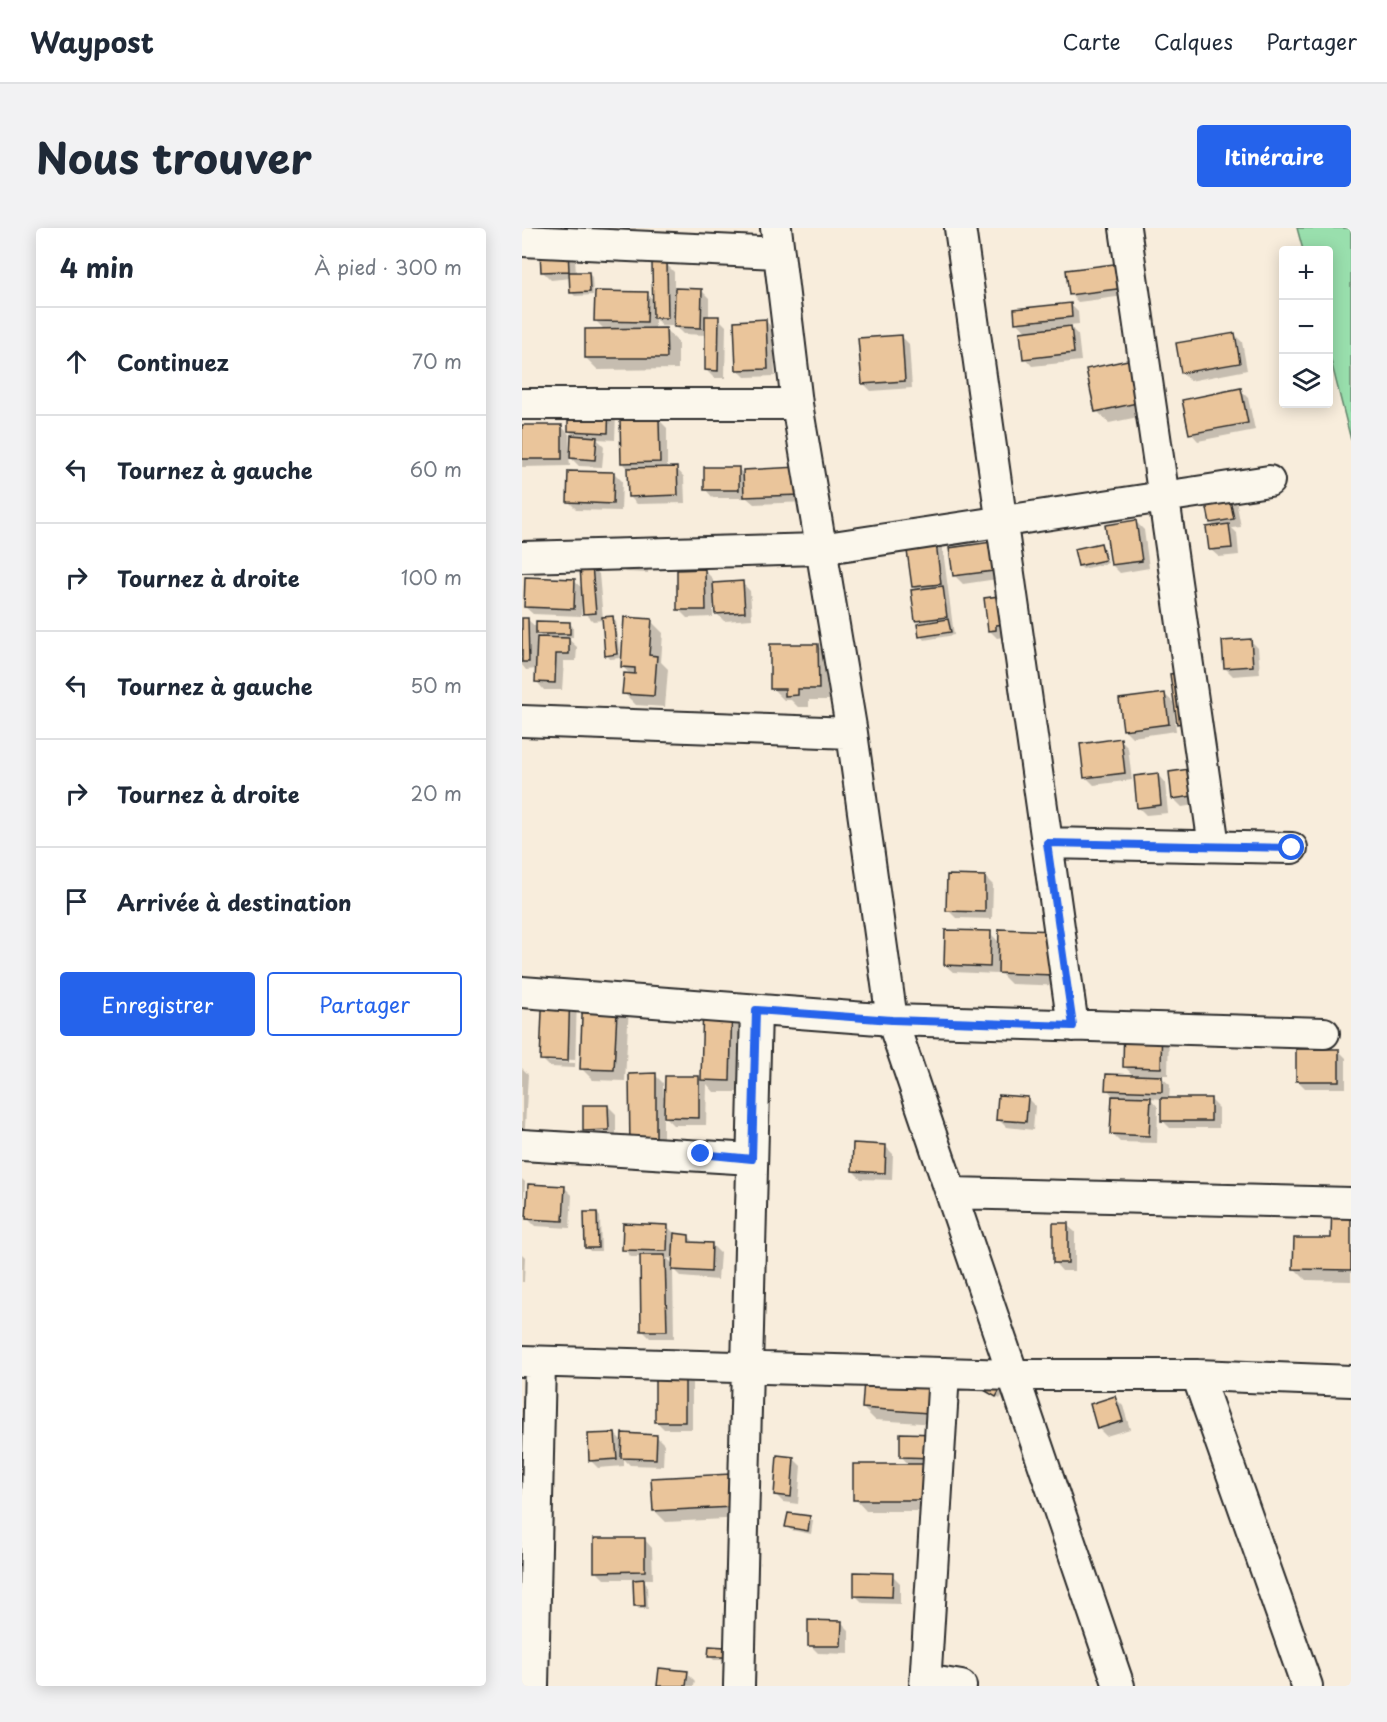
<!DOCTYPE html>
<html lang="fr">
<meta charset="utf-8">
<style>
:root{--surface:#fff;--page:#f2f2f3;--text:#1f2937;--muted:#747a83;--line:#e0e1e3;--accent:#2563eb}
body{margin:0;font-family:"Playpen Sans",sans-serif;background:var(--page);color:var(--text)}
.controls{position:absolute;right:18px;top:18px;display:grid;overflow:hidden;border-radius:6px;box-shadow:0 3px 15px #0003}
.controls button{width:54px;height:54px;display:grid;place-items:center;padding:0;border:0;border-bottom:2px solid var(--line);background:var(--surface);color:var(--text);font:30px sans-serif}
.stop{position:absolute;width:18px;height:18px;margin:-14px;border:4px solid #2563eb;border-radius:50%;background:#fff}
.stop.end{background:#2563eb;border-color:#fff;box-shadow:0 2px 6px #0008}
.list{margin:0;padding:0;list-style:none}
h2{display:flex;justify-content:space-between;align-items:center;height:78px;margin:0;padding:0 24px;font-size:26px}
h2 small{font-size:20px;font-weight:400;color:var(--muted)}
.list li{display:grid;grid-template-columns:39px 1fr auto;gap:18px;align-items:center;box-sizing:border-box;height:108px;padding:0 24px;border-top:2px solid var(--line)}
.list b{display:block;font-size:22px;white-space:nowrap}
.list em{font-size:20px;font-style:normal;color:var(--muted)}
.actions{display:flex;gap:12px;padding:18px 24px}
.actions a{flex:1;padding:14px 0;border:2px solid var(--accent);border-radius:6px;text-align:center;font-size:21px;color:var(--accent)}
.actions .main{background:var(--accent);color:#fff}
.icon{flex:none;width:33px;height:33px;fill:none;stroke:currentColor;stroke-width:2;stroke-linecap:round;stroke-linejoin:round}
.map{position:relative;flex:none;width:829px;height:1458px;overflow:hidden;border-radius:6px}
header{display:flex;align-items:center;gap:36px;box-sizing:border-box;height:84px;padding:0 30px;background:var(--surface);border-bottom:2px solid var(--line)}
header strong{font-size:28px}
nav{display:flex;gap:33px;margin-inline-start:auto;font-size:21px}
.intro{display:flex;align-items:center;justify-content:space-between;box-sizing:border-box;height:144px;padding:0 36px}
h1{margin:0;font-size:42px}
.button{padding:15px 27px;border-radius:6px;background:var(--accent);color:#fff;font-size:21px;font-weight:700}
main{display:flex;gap:36px;padding:0 36px}
aside{flex:1;background:var(--surface);border-radius:6px;box-shadow:0 3px 15px #0003}
.map>svg:first-child{display:block}
.green{fill:#99dfad;stroke:#62856c;stroke-width:1.5}
.shadow{fill:#0003;fill-rule:evenodd}
.building{fill:#eac59b;stroke:#2b2b2b;stroke-width:1.5}
.lines{fill:none;stroke-linecap:round;stroke-linejoin:round}
.minor-casing{stroke:#2b2b2b;stroke-width:34}
.minor{stroke:#fbf7ec;stroke-width:30}
.route{stroke:#2563eb;stroke-width:8}
</style>
<header>
<strong>Waypost</strong>
<nav><a>Carte</a><a>Calques</a><a>Partager</a></nav>
</header>
<div class="intro"><h1>Nous trouver</h1><a class="button">Itinéraire</a></div>
<main>
<aside>
<h2>4 min<small>À pied · 300 m</small></h2>
<ul class="list">
<li><svg class="icon" aria-label="ahead" viewBox="0 0 24 24"><path d="M12 20V5M6 11l6-6 6 6"/></svg><div><b>Continuez</b></div><em>70 m</em></li>
<li><svg class="icon" aria-label="left" viewBox="0 0 24 24"><path d="M17 20v-9H6M10 6l-5 5 5 5"/></svg><div><b>Tournez à gauche</b></div><em>60 m</em></li>
<li><svg class="icon" aria-label="right" viewBox="0 0 24 24"><path d="M7 20v-9h11M14 6l5 5-5 5"/></svg><div><b>Tournez à droite</b></div><em>100 m</em></li>
<li><svg class="icon" aria-label="left" viewBox="0 0 24 24"><path d="M17 20v-9H6M10 6l-5 5 5 5"/></svg><div><b>Tournez à gauche</b></div><em>50 m</em></li>
<li><svg class="icon" aria-label="right" viewBox="0 0 24 24"><path d="M7 20v-9h11M14 6l5 5-5 5"/></svg><div><b>Tournez à droite</b></div><em>20 m</em></li>
<li><svg class="icon" aria-label="arrive" viewBox="0 0 24 24"><path d="M6 21V4h12l-3 4 3 4H6"/></svg><div><b>Arrivée à destination</b></div></li>
</ul>
<div class="actions"><a class="main">Enregistrer</a><a>Partager</a></div>
</aside>
<div class="map">
<svg width="829" height="1458" viewBox="0 0 829 1458">
<rect width="100%" height="100%" fill="#f8eddc"/>
<filter id="ink" filterUnits="userSpaceOnUse"><feTurbulence type="fractalNoise" baseFrequency=".0167" numOctaves="2"/><feDisplacementMap in="SourceGraphic" scale="12" xChannelSelector="R" yChannelSelector="G"/><feConvolveMatrix kernelMatrix="1 2 1 2 8 2 1 2 1" color-interpolation-filters="sRGB"/></filter>
<g filter="url(#ink)">
<path class="green" d="M775,0H829V212L807,125L806,22H781Z"/>
<path class="shadow" d="M81,0H114V1L83,2Z
M20,24L53,30L54,46L66,45L70,49L71,67L53,68L49,64V50L29,52L21,44Z
M144,36L152,44V61L179,62L187,70V90H196L204,98L203,150H192L184,142L185,107L161,106L153,98H140L133,90V102H144L156,114V141L76,142L64,130L83,102L73,92L125,66L132,72Z
M545,43L618,66L556,74L548,66Z
M548,76L556,84L557,96L546,97L556,107L559,133L510,138L503,130L505,105L495,94Z
M244,93L251,101L253,148L223,149L215,141Z
M712,106L720,114L725,142L668,153L660,145Z
M379,108L387,116L390,160L349,163L341,155Z
M620,131L640,184L587,195L575,183Z
M718,162L726,170L733,202L676,213L669,205Z
M94,186L93,212L75,211L82,218L80,239L57,238L47,228L48,238L0,239V199L39,198L47,206V222H50L53,208L47,203Z
M137,192L145,200V241H155L162,249L163,275L115,276L107,268L106,240L100,234Z
M216,241L223,247L277,241L286,274L232,276L225,270H191L184,262Z
M92,245L100,253L99,283L55,282L47,274Z
M712,261L719,299L710,300L715,305L717,327L697,329L689,322L694,299L689,295Z
M614,294L622,302L627,340L598,345L590,337Z
M419,307L432,407L402,412L399,408V397L395,393V363L391,359Z
M579,316L582,320L586,335L561,341L557,338Z
M429,321L495,348L441,356L433,348Z
M127,330L126,345L103,344L100,340Z
M69,338L77,346L81,391L90,390L94,393L98,430L88,431L85,427L81,392L71,393L63,385L62,373H60L59,388L11,386L3,379L52,353L61,361Z
M183,343L191,351V357L220,355L228,363L230,391L202,393L194,385V377H191V389L165,390L157,382Z
M493,368L481,409L475,410L467,402Z
M0,392H6L16,401L47,395L51,399V409H44L55,419L54,433H42L40,462H22L15,454V441L4,442L0,437ZM14,403L21,410H14Z
M129,393L141,405L139,434L146,441L143,479L114,477L102,465L109,447L100,438Z
M728,412L736,420L738,446L711,448L703,440Z
M295,417L307,429L308,472H287V479H276L269,472H262L250,460Z
M643,467L651,474L654,503L610,509L602,501Z
M598,512L606,520L610,552L572,557L564,549Z
M648,545L692,574L660,579L652,571Z
M636,547L643,555L646,585L624,587L616,579Z
M463,649L471,657L470,691L434,690L426,682Z
M468,705L478,715L545,716L544,758L489,756L475,742V746L431,744L423,737Z
M22,761L55,769L53,840L28,839L20,831ZM26,831L53,832V835L26,834Z
M95,765L107,777L103,853L71,852L59,840Z
M182,783L221,790L219,864H192L185,856L184,897H151L141,887V928H117L133,847L141,855V869L177,850L180,853Z
M647,803L646,847H637L648,857L647,872H689L697,880V900H648L640,892V871L628,870L636,879L635,915L598,914L590,906L593,870L585,861L612,848L602,838Z
M816,822L824,830V860H783L775,852Z
M0,840L6,846L2,917H0Z
M505,870L513,878L511,902L484,899L476,891Z
M86,878L94,886V910H71L63,903Z
M363,918L371,926L370,952L339,951L331,943Z
M0,951L3,954L1,986H0Z
M42,959L50,967L48,1000L13,998L5,990Z
M829,975V1053L784,1052L772,1040L810,1011Z
M75,985L78,989L79,1023H68L65,1019Z
M545,997L553,1004V1043H540L533,1035Z
M145,998L153,1006L166,1008L174,1016L190,1017L198,1025L196,1052L159,1049L151,1041L152,1110H128L120,1102L119,1029H109L102,1021ZM145,1030L152,1031V1037Z
M0,1026L3,1029L2,1054H0Z
M170,1135V1201H142L134,1193Z
M343,1154L430,1197L353,1192L341,1180Z
M450,1154L483,1162L478,1171Z
M593,1170L601,1178L608,1201L584,1208L576,1200Z
M93,1206L101,1214L134,1208L142,1216L141,1238L108,1237L102,1231V1238L76,1240L68,1232Z
M17,1207L26,1240L0,1241V1208Z
M415,1207L418,1283H344L333,1271L388,1238L379,1228Z
M271,1230L279,1238L276,1276L261,1274L253,1266Z
M208,1247L222,1290L144,1294L132,1282Z
M287,1290L291,1293L289,1306L269,1302L265,1299Z
M123,1312L130,1320L131,1351H119L125,1357L126,1381H117L114,1378L113,1351H82L74,1343Z
M370,1347L378,1355V1376L341,1375L333,1367Z
M319,1394L327,1402V1426L296,1425L288,1417Z
M202,1420L205,1424V1432H192L188,1428Z
M165,1445L173,1453L172,1458H137Z"/>
<path class="building" d="M46,21L47,43L19,44L18,23Z
M145,34L146,90H131L130,35Z
M608,34L611,59L547,67L544,42Z
M47,44H67L68,64L48,65Z
M153,60L180,61L179,100L152,99Z
M73,63L126,64L125,94L72,93Z
M549,75L550,89L493,95L492,81Z
M183,88H197L196,143L183,142Z
M244,91L246,141L214,142L212,93Z
M549,98L552,125L501,131L498,104Z
M144,100L145,130H63V101Z
M713,105L718,135L659,145L654,115Z
M380,107L383,153L340,156L336,110Z
M620,129L629,172L573,184L564,141Z
M719,160L726,195L667,206L660,172Z
M87,176L86,205L46,203V188Z
M98,191H137L138,234L99,235Z
M0,197H40V231H0Z
M49,207L75,209L73,232L48,230Z
M155,239L156,267L106,269L105,240Z
M182,239H217V262H182Z
M277,239L278,267L222,269L221,242Z
M46,243L92,244L91,276L45,274Z
M704,252L712,291L688,295L680,256Z
M614,292L620,333L589,337L583,297Z
M707,296L710,320L687,322L684,299Z
M412,297L419,356L390,359L382,301Z
M484,312L488,341L431,348L427,320Z
M579,315L583,332L556,338L552,321Z
M70,337L74,385L61,386L58,338Z
M183,341L184,382H155V342Z
M3,349L53,351L52,381L2,379Z
M221,353L223,384L193,386L191,355Z
M421,358L425,389L393,393L389,362Z
M493,366L487,396L474,397V402L466,403L462,370Z
M91,388L95,426L83,428L80,389Z
M102,389L130,391L127,427L135,428L132,468L100,466L102,445L113,446V440L99,439Z
M0,390H6L7,434H0Z
M426,391L429,404L397,409L395,396Z
M14,393L48,394V406H14Z
M15,409L47,410V426H34L33,455L13,454Z
M729,411L731,438L702,440L700,413Z
M248,416H296L297,461H276V467L263,468V461H248Z
M667,443L675,493L655,496L648,446Z
M643,465L647,496L601,502L597,471Z
M599,510L603,545L562,550L558,516Z
M681,539L685,566L650,571L647,544Z
M636,545L639,577L615,580L612,548Z
M425,647L463,648V684L424,683Z
M477,701L534,703L532,747L476,745Z
M423,702L469,703L468,739L422,737Z
M21,759L48,760L46,833L18,832Z
M61,762L96,764L92,842L58,841Z
M181,775L210,776L208,853L179,852Z
M602,793H640L639,840L601,839Z
M774,821H817V853H774Z
M134,845V920H108L107,846Z
M584,846L640,848V864L583,862Z
M143,848H177V890L142,889Z
M476,867L506,869L504,894L474,892Z
M590,868L629,869L627,908L588,906Z
M639,870H689V893H639Z
M61,877H86L87,902L61,903Z
M331,915L364,917L363,945L330,943Z
M6,956L43,958L41,993L4,991Z
M810,973H829V1042L771,1041L772,1010H809Z
M62,984H75L76,1020H63Z
M101,995L146,997L145,1023L100,1022Z
M531,995H546V1035H531Z
M152,1005L167,1007V1014L190,1015L189,1044L150,1042Z
M118,1027H143L145,1103H119Z
M133,1126H163V1194H133Z
M342,1152L420,1158L419,1186L340,1180Z
M448,1154L480,1158L474,1169Z
M593,1168L601,1193L575,1201L568,1176Z
M93,1205L95,1231L67,1233L66,1206Z
M100,1205L135,1207L134,1231L99,1230Z
M378,1205L416,1206L415,1230L378,1229Z
M255,1227L272,1229L269,1269L252,1267Z
M331,1236H406V1272H331Z
M209,1246L211,1279L131,1283L129,1250Z
M266,1285L288,1288L286,1303L263,1299Z
M72,1310H123V1343L72,1344Z
M332,1344L371,1345L370,1369L332,1368Z
M122,1351L123,1378H112L111,1352Z
M286,1392L320,1393L319,1418H286Z
M187,1418L203,1419L202,1429H186Z
M137,1440L166,1443L164,1458H135Z"/>
<g class="lines">
<defs>
<path id="minor" d="M254,0L275,176L330,505L370,792L597,1458
M438,0L551,798
M603,0L692,618
M0,13L257,25
M0,176H275
M0,329L298,321L747,253
M0,493L330,505
M525,615L770,620
M0,764L370,792L802,805
M0,917L230,931
M429,965L829,975
M0,1133L491,1147H675L829,1153
M675,1147L785,1458
M404,1452L439,1458
M11,1458L18,1134
M217,1458L234,782
M403,1458L422,1145"/>
</defs>
<use href="#minor" class="minor-casing"/>
<use href="#minor" class="minor"/>
</g>
</g>
<g class="lines" filter="url(#ink)">
<path class="route" d="M179,926L230,931L234,782L370,792L551,798L525,615L770,620"/>
</g>
</svg>
<div class="controls">
<button>+</button>
<button>−</button>
<button><svg class="icon" aria-label="layers" viewBox="0 0 24 24"><path d="M12 4l9 5-9 5-9-5zM3 14l9 5 9-5"/></svg></button>
</div>
<div class="stop" style="left:770px;top:620px"></div>
<div class="stop end" style="left:179px;top:926px"></div>
</div>
</main>
